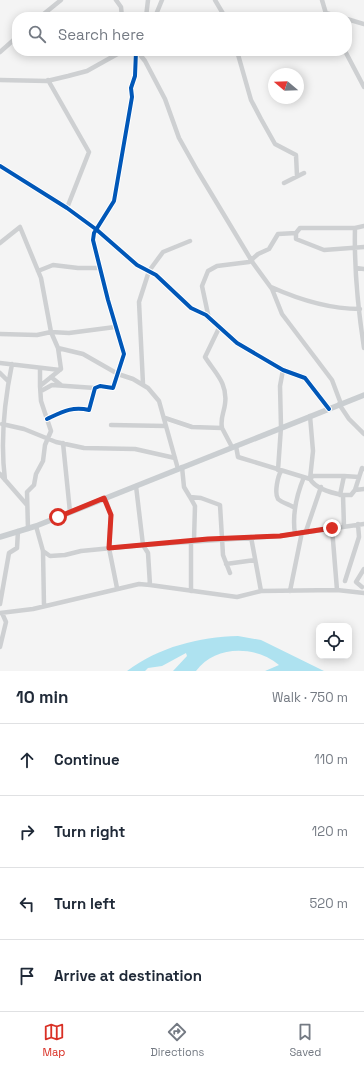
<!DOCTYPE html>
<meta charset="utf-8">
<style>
:root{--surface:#fff;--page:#f2f2f3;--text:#1f2937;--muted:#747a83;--line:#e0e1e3;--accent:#d93025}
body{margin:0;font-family:"Space Grotesk",sans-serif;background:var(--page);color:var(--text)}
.controls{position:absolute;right:12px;bottom:12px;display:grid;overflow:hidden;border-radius:8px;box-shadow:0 2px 10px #0003}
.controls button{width:36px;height:36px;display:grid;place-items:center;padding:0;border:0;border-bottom:1px solid var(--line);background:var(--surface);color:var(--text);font:20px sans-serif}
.compass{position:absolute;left:268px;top:68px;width:36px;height:36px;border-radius:50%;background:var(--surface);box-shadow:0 2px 10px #0003;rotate:289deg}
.stop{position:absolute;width:12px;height:12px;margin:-9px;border:3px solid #d93025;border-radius:50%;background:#fff}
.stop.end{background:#d93025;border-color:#fff;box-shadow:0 1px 4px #0008}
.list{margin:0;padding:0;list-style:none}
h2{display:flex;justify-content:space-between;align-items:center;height:52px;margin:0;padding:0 16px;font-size:17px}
h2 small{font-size:13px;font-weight:400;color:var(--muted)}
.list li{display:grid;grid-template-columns:26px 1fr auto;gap:12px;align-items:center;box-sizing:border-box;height:72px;padding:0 16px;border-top:1px solid var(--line)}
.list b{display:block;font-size:15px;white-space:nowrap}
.list em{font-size:13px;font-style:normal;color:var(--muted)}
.icon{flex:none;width:22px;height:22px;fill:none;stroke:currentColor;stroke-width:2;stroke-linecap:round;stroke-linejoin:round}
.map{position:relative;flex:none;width:364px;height:671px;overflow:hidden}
.search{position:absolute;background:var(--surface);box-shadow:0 2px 10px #0003;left:12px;right:12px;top:12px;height:44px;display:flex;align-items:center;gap:10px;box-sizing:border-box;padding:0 14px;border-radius:16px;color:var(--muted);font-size:15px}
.sheet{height:340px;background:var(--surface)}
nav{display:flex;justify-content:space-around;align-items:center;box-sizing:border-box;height:56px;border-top:1px solid var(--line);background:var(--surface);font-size:11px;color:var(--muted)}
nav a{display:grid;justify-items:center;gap:2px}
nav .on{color:var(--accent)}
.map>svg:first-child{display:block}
.water{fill:#aee2f0}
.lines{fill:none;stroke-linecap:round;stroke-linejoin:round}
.minor{stroke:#ced0d2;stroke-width:4.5}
.major{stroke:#caced1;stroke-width:5.5}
.cycleway-casing{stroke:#fff;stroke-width:6}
.cycleway{stroke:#0057b8;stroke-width:4}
.route{stroke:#d93025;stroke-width:5}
</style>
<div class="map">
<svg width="364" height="671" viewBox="0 0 364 671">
<rect width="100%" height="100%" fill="#f4f4f4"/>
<path class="water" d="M238,636L261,640L324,671H265L279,665C255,645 215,645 196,671H173L187,656L186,653L162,666L148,668L145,671H127C159,647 199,637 238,636Z"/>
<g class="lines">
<path class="minor" d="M116,0L121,7L122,17
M215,0L225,17
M322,0L327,17
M326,13L339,17
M40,17L61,0
M146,17L148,0
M155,17L162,0
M347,19L364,24
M137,51L145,61L165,99L179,138L197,170L253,263L272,289L282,314L332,380L341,404
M237,51L251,100L261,119L275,144L296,155L297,176
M345,51L364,87
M0,52L17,37
M0,80L47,81L68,76L87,71L121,52L127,51
M48,80L89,152L67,208
M0,166L67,208L97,230L137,265L156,275L191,308L206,315L237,343L283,370L305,378L329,409
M284,183L304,173
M364,226L355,228C354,268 358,309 364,348
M296,233V239L324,250L364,247
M0,243L20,227L41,278L51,332L58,348L83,354L118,374L133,379L148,388L159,401L178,469
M356,268L364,269
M38,271L53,265L78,268H100
M271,287C300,300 329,309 360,309
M209,319L202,286L208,271L217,266L249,262L258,254L269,249L278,234L296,233L300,228H355
M219,328L205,357C215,373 228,383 225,404C224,413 220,418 222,428
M0,334L37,335L51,332L69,333L115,327
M0,363L60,370
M40,368V386
M0,373L8,381
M51,377L61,385
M143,384L139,302L149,271L163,252L190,241
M41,391L52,385L95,388
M339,404L349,419L364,434
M165,418L192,427L222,428L232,447
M47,419C62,412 72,406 89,410L95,388L100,386L113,388L124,354L108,300L93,240L94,233L114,201L132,97L131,88L135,76L136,51
M2,424L24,429L56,442L84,448L135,449L175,458
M111,425L166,426
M63,443L70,512
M236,446L238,457L310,479C316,489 332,493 343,495L344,527
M182,467L184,487L190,497L201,498L220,505L223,555L230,573
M278,470L281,427L280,386L283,370
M281,471C278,476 274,493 278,499C282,503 291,505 295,508
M0,474L27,505
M344,476L359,477
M310,479L313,451L310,416
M310,479L313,476H344L340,495
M5,480C0,440 4,403 12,364
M136,486L143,545L148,553L150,585L237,597L261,591L337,590L364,593
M355,490L362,468L364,469
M343,495H351L355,490L364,489
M190,497L195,506L194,540
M105,498L111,515L109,548L117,588
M36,526L43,551L44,606
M332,528L337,590
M28,529L27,492L34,485L36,474L43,461L45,445L51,431L41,401L40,386L61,369L58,348
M306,531L321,487
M295,534C292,515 297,494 304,477
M251,537L261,591
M191,541V591
M43,551L50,556L65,555L81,551L143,545L280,536L364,524
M226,564L255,560
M345,581L359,537L358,524
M362,587L356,582L364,569
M290,591L302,532
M0,604L9,553L17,548L18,531
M0,613L33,609L139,584L150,585
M0,647L6,622L2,613"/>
<path class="major" d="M0,537L36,526L364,395"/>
<defs>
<path id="cycleway" d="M0,166L67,208L97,230L137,265L156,275L191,308L206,315L237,343L283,370L305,378L329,409
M47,419C62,412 72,406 89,410L95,388L100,386L113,388L124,354L108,300L93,240L94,233L114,201L132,97L131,88L135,76L136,51"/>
</defs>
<use href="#cycleway" class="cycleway-casing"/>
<use href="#cycleway" class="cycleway"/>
</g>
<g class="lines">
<path class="route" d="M58,517L104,498L111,515L109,548L208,539L280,536L332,528"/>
</g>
</svg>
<div class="controls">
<button><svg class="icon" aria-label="locate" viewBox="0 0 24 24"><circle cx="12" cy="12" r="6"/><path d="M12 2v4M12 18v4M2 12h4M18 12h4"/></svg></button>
</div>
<svg class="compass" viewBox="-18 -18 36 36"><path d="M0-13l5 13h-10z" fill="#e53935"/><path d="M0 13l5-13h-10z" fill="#747a83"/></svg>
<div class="stop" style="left:58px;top:517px"></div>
<div class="stop end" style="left:332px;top:528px"></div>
<div class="search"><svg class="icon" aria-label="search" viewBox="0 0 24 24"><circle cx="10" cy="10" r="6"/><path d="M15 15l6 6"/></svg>Search here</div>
</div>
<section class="sheet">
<h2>10 min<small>Walk · 750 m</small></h2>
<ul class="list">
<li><svg class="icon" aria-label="ahead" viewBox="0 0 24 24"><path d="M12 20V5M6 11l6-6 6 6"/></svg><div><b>Continue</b></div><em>110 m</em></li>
<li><svg class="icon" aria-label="right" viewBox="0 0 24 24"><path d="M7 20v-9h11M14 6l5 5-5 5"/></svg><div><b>Turn right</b></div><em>120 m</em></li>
<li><svg class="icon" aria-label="left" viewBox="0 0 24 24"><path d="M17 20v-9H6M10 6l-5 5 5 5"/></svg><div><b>Turn left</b></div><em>520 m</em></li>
<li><svg class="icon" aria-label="arrive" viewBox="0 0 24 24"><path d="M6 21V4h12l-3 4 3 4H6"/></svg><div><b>Arrive at destination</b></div></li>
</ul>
</section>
<nav>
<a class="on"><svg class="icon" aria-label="map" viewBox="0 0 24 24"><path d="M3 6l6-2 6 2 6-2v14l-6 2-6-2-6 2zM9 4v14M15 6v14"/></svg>Map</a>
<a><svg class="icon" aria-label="directions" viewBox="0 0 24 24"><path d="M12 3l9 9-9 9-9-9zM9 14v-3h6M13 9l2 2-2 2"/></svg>Directions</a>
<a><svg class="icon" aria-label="saved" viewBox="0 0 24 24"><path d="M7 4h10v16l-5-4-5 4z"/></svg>Saved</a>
</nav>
